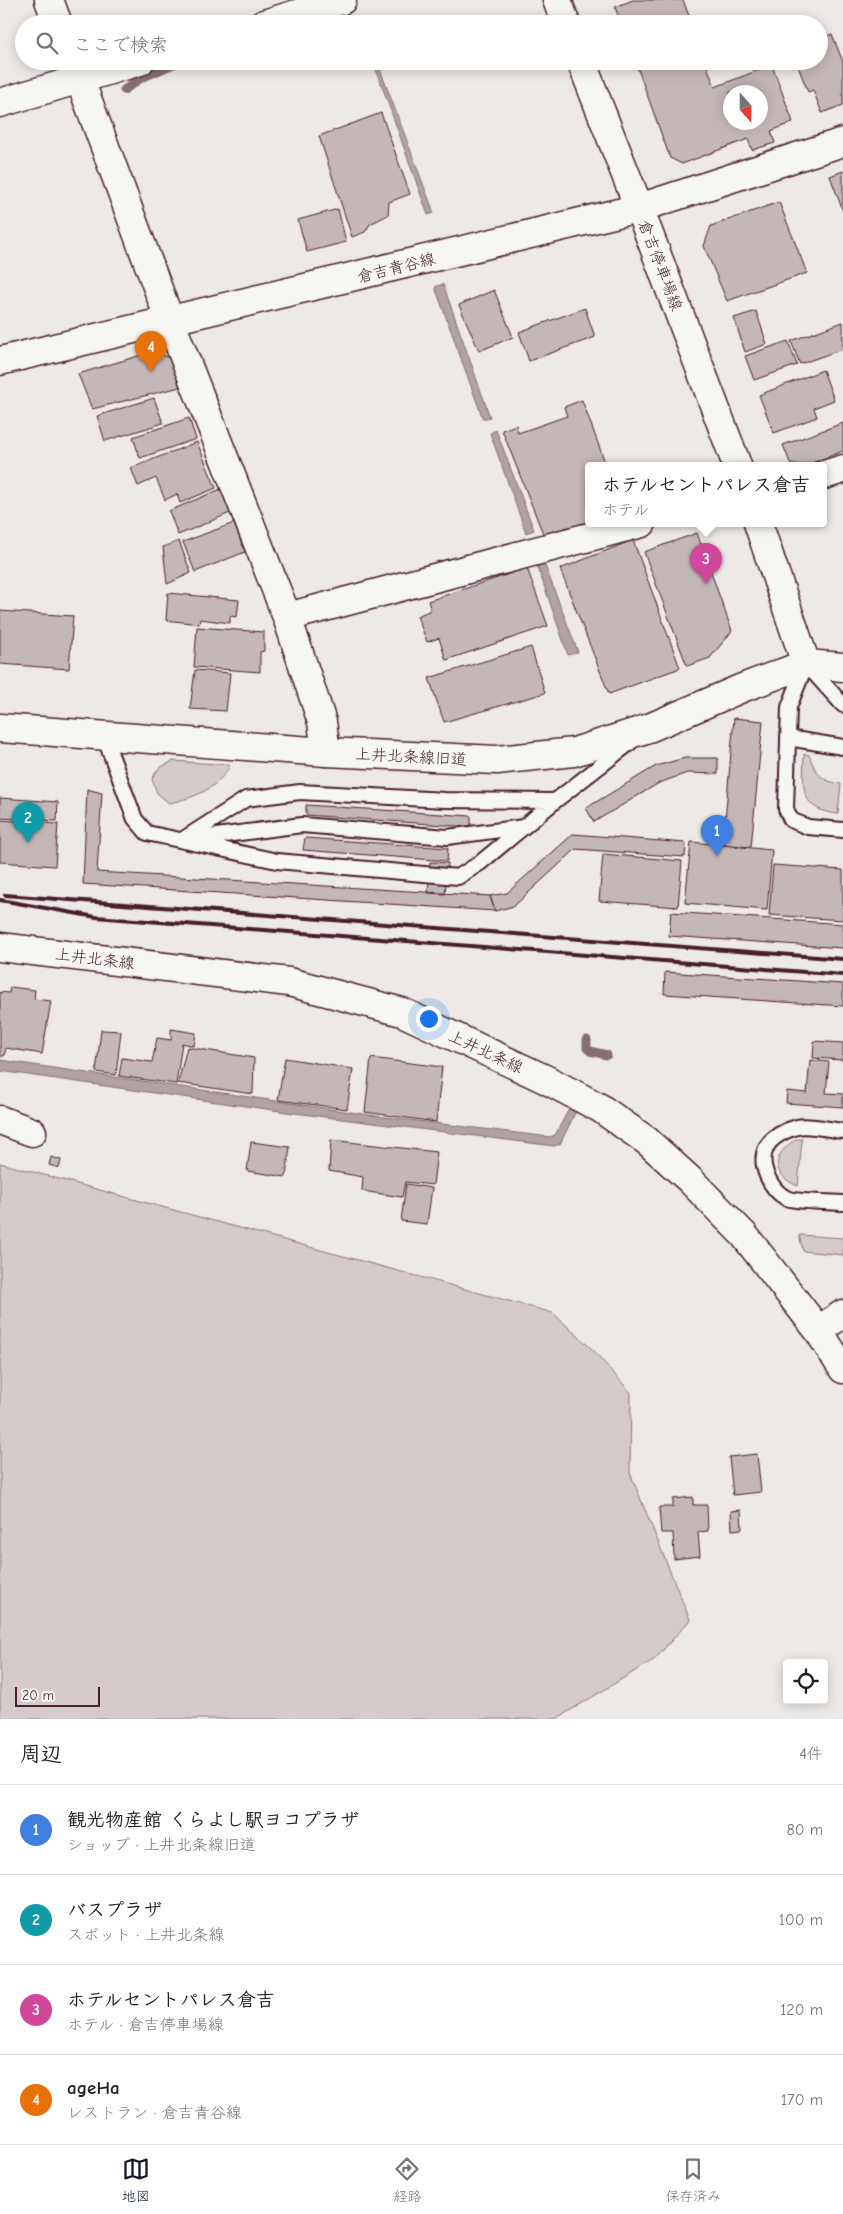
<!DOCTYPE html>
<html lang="ja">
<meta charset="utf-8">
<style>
:root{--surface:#fff;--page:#f6f6f6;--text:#202124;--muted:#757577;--line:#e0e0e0;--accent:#111827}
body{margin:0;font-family:"Comic Neue","Klee One",sans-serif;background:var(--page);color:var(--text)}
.controls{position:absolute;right:15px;bottom:15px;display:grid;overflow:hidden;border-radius:5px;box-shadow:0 2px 12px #0003}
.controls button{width:45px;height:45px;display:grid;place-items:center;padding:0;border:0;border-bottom:1px solid var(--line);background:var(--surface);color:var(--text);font:25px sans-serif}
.compass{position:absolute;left:723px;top:85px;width:45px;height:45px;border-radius:50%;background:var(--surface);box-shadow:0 2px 12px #0003;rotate:159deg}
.scale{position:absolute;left:15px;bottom:12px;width:85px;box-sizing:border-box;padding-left:5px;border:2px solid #4a1f2b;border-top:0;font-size:14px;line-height:18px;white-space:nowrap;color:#4a1f2b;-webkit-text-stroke:4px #f6f6f2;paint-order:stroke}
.you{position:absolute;left:428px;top:1018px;width:18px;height:18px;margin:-12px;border:4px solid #fff;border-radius:50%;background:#1a73e8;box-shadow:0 0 0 8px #1a73e833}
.badge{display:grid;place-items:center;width:32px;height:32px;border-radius:50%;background:var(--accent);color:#fff;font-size:16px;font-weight:700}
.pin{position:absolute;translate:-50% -41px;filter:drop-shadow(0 1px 2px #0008)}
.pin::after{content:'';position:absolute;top:26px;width:18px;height:15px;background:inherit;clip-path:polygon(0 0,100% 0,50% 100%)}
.popup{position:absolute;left:585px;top:462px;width:242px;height:65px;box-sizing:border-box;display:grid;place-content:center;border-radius:5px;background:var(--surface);filter:drop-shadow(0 1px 4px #0005);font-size:16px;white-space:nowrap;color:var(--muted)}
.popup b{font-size:19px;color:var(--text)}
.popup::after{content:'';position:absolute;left:50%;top:100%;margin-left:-10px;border:10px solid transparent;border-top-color:var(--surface)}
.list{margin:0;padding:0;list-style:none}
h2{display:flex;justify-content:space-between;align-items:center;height:65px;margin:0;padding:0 20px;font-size:21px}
h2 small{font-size:16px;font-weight:400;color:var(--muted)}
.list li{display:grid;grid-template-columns:32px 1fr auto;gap:15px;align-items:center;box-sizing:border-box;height:90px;padding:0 20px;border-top:1px solid var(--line)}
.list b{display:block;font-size:19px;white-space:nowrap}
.list p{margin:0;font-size:16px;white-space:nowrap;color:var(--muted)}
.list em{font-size:16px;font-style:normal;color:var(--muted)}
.icon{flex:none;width:28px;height:28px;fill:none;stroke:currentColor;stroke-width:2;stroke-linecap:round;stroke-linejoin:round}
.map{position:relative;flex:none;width:843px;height:1719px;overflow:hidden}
.search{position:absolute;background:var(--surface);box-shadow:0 2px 12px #0003;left:15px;right:15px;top:15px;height:55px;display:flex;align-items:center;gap:12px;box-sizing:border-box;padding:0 18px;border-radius:28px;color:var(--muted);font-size:19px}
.sheet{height:425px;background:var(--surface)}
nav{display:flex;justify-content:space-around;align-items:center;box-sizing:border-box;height:70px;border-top:1px solid var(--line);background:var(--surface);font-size:14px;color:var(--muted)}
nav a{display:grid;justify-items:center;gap:2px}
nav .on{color:var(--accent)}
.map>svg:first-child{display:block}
.green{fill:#d4cbca;stroke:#8f757a}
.water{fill:#b1a2a3;stroke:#886e73}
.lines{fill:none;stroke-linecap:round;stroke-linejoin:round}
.stream{stroke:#886e73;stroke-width:9}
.building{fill:#c4b7b7;stroke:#4a1f2b;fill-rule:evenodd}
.lane-casing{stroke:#4a1f2b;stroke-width:18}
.street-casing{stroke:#4a1f2b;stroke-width:31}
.secondary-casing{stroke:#4a1f2b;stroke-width:31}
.primary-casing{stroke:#4a1f2b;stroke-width:31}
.lane{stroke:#f6f6f2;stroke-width:14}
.street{stroke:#f6f6f2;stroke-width:28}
.secondary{stroke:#f6f6f2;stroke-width:28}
.primary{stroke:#f6f6f2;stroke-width:28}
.rail{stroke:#4a1f2b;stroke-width:4}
.labels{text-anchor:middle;stroke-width:5;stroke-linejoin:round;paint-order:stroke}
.street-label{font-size:16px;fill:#4a1f2b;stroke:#f6f6f2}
</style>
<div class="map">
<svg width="843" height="1719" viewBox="0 0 843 1719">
<rect width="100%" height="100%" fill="#ece9e6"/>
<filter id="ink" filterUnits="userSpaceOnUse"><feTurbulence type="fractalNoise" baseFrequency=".02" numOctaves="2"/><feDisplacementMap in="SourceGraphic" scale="10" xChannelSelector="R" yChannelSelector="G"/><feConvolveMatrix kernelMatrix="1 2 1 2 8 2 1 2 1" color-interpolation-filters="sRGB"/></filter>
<g filter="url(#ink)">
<path class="green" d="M804,754L809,755C816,773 820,781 841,784L838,814C798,810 803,786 804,754Z
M173,761L230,765C218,789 194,798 169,803L157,793L152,779L158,769Z
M797,1139H802L798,1186C770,1175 772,1153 797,1139Z
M0,1163L553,1313L593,1350L631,1393L630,1473L690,1620L655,1659L556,1719H0Z
M799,1235L843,1238V1255L803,1251Z"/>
<path class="water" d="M373,61H377L434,213L428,215Z
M443,284L490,417L483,419L435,287Z
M496,430L534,530L526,533L490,433Z
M544,563L578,652L568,655L537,565Z
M0,1060L384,1117L550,1137L555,1135L571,1105L577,1109L560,1144L554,1146L294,1113L0,1071Z"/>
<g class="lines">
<path class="stream" d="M124,90L141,78L180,61
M587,1040V1048L590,1051L607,1055"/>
</g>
<path class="building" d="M633,0H683L692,24H621L615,7Z
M832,34L843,62V105L822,113L813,90L808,92L796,61H819V39Z
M635,61H705L715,87L772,65L793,122L771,131L775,143L752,150L748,139L682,164L670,158ZM730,92H760V122H730Z
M381,113L410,194L389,202L388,215L370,224L365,232L352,237L319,136Z
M843,171V211L830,176Z
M779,202L807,273L727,301L704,246L711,226Z
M338,209L346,242L307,252L298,220Z
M494,290L513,337L479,351L459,305Z
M585,308L595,337L529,361L519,332Z
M756,311L767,344L745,352L734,318Z
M843,322V349L800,364L791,341Z
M788,341L797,365L754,380L745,356Z
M155,351L171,359L180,387L92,409L78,374Z
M823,370L834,400L814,408L817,417L774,433L759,395Z
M154,398L163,423L105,441L97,416Z
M582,400L606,465H588V522L544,536L502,430L516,425L518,433L567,416L564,407Z
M189,418L196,439L140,458L133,437Z
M843,423V451L806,465H791L783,445Z
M197,442L216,488L180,503L177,494L165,500L156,478L138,486L131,468Z
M221,489L230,513L178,535L169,511Z
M234,523L245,552L195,572L183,542Z
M697,533L732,631L710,658L687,666L644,552Z
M633,540L680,668L609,694L560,569Z
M179,541L191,573L167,584L163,547Z
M527,568L548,626L446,660L439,638L427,642L417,616L431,610L428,601Z
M168,593L239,600L237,617L230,616V623L200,619L199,624L166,620Z
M0,611L73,616L69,669L0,664Z
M197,627L264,632V651L260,652V672L194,667Z
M531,647L545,693L444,722L429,678Z
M195,670L230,673L226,711L190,709Z
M734,718L763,721L751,847L723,844Z
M685,758H718V774L687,773L659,783L594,822L586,808L656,766Z
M87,789L102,793L97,872L490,896L495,911L83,884Z
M0,798L58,802L57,821L0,818Z
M306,805L471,816V827L306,815Z
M0,820L58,824L55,866L0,862Z
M573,834L686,843L685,857L576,849L514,906L495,911L490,896L507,893Z
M305,838L448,848L447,861L303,850Z
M691,842L772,850L767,910L685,903Z
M603,854L682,861L678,907L599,901Z
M430,862L448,863L445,894L428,893Z
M773,865L843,870V920L769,915Z
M671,912L843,924V948L669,936Z
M665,972L843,984V1006L664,994Z
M10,987L35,990L34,999L51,1001L42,1054L6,1048L4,1056H0V992L9,993Z
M171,1029L196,1033L194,1046L182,1043L176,1084L119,1076L122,1058L152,1062L157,1038L171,1040Z
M101,1030L121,1031L116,1075L96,1072Z
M814,1041L843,1043V1060L813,1058Z
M187,1047L254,1058L253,1094L178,1083Z
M285,1058L353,1069L347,1109L278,1100Z
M371,1058L442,1067L436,1122L365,1112Z
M810,1060L829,1062L826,1093L843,1094V1107L786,1103L787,1091L807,1093Z
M331,1140L437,1152L433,1185L405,1182L402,1197L362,1191L363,1177L329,1171Z
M251,1142L290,1147L286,1177L247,1171Z
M51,1157L61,1160L59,1168L49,1165Z
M406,1184L432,1188L427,1224L401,1221Z
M757,1454L761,1492L733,1495L729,1457Z
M693,1497V1505H707L708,1531L698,1532L700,1556L674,1559L673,1533H661L659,1507H673V1499Z
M741,1510L742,1529L732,1530L731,1511Z"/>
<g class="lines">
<defs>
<path id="lane" d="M843,705L806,664L789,707L786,809L791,820L808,827L843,830
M104,736L135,819L147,833L277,861L458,877L480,863L555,801
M788,738L843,747
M193,839L302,825L447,837L524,827
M182,840L246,799L300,792L445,800L555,801L631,742
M843,1131C830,1130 810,1124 797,1127C786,1130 771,1137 766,1148C758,1165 771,1190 786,1198C794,1202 832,1202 843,1203"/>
<path id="street" d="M49,0L58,24
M264,24L342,0
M73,61L170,321L287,617
M0,103L140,61
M824,475L843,469
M326,752L322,722L287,617L642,523
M0,1120L32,1132"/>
<path id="secondary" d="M737,465L639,208L843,142
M758,523L806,664
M0,728L326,752L497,760L574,752L649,728L742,688L806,664L843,667
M0,947L289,982L402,1012L547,1080L600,1108L647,1141L690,1180L744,1235L818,1330L843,1369
M818,1330L843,1314"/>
<path id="primary" d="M557,0L566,24
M0,361L639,208L581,61"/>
</defs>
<use href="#lane" class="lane-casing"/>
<use href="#street" class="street-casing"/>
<use href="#secondary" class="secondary-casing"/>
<use href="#primary" class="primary-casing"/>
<use href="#lane" class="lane"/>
<use href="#street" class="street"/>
<use href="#secondary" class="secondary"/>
<use href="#primary" class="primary"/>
<path class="rail" d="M5,895L843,959
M0,900L96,917L843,975"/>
</g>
</g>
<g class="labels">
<g class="street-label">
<text transform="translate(661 265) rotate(69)" y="6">倉吉停車場線</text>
<text transform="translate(396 267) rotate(-14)" y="6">倉吉青谷線</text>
<text transform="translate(411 756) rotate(3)" y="6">上井北条線旧道</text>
<text transform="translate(95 958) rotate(7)" y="6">上井北条線</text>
<text transform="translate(486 1051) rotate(25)" y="6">上井北条線</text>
</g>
</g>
</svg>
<div class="controls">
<button><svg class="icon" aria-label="locate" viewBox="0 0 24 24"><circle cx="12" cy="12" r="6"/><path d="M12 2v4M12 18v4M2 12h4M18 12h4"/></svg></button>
</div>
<svg class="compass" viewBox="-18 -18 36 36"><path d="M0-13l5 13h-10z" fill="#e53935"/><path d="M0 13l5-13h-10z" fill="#757577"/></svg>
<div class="scale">20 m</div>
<div class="you"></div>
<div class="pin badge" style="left:717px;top:856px;background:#3f7fe0">1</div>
<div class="pin badge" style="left:28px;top:843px;background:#0f9aa8">2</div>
<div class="pin badge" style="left:706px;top:584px;background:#d1479c">3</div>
<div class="popup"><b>ホテルセントパレス倉吉</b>ホテル</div>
<div class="pin badge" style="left:151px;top:372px;background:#e8710a">4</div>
<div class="search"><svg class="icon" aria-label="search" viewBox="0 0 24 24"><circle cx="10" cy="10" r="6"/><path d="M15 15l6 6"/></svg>ここで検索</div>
</div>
<section class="sheet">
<h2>周辺<small>4件</small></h2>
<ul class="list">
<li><span class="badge" style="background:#3f7fe0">1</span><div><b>観光物産館 くらよし駅ヨコプラザ</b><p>ショップ · 上井北条線旧道</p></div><em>80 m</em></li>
<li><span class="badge" style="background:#0f9aa8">2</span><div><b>バスプラザ</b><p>スポット · 上井北条線</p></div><em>100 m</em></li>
<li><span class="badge" style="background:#d1479c">3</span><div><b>ホテルセントパレス倉吉</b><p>ホテル · 倉吉停車場線</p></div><em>120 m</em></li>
<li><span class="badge" style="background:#e8710a">4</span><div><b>ageHa</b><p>レストラン · 倉吉青谷線</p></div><em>170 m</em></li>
</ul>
</section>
<nav>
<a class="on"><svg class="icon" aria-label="map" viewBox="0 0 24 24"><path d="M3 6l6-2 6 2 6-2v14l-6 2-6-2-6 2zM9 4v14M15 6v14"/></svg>地図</a>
<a><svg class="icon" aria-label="directions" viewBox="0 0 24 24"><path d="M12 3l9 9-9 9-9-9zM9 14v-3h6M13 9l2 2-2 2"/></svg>経路</a>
<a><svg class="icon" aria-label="saved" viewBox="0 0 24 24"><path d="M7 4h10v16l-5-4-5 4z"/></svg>保存済み</a>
</nav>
